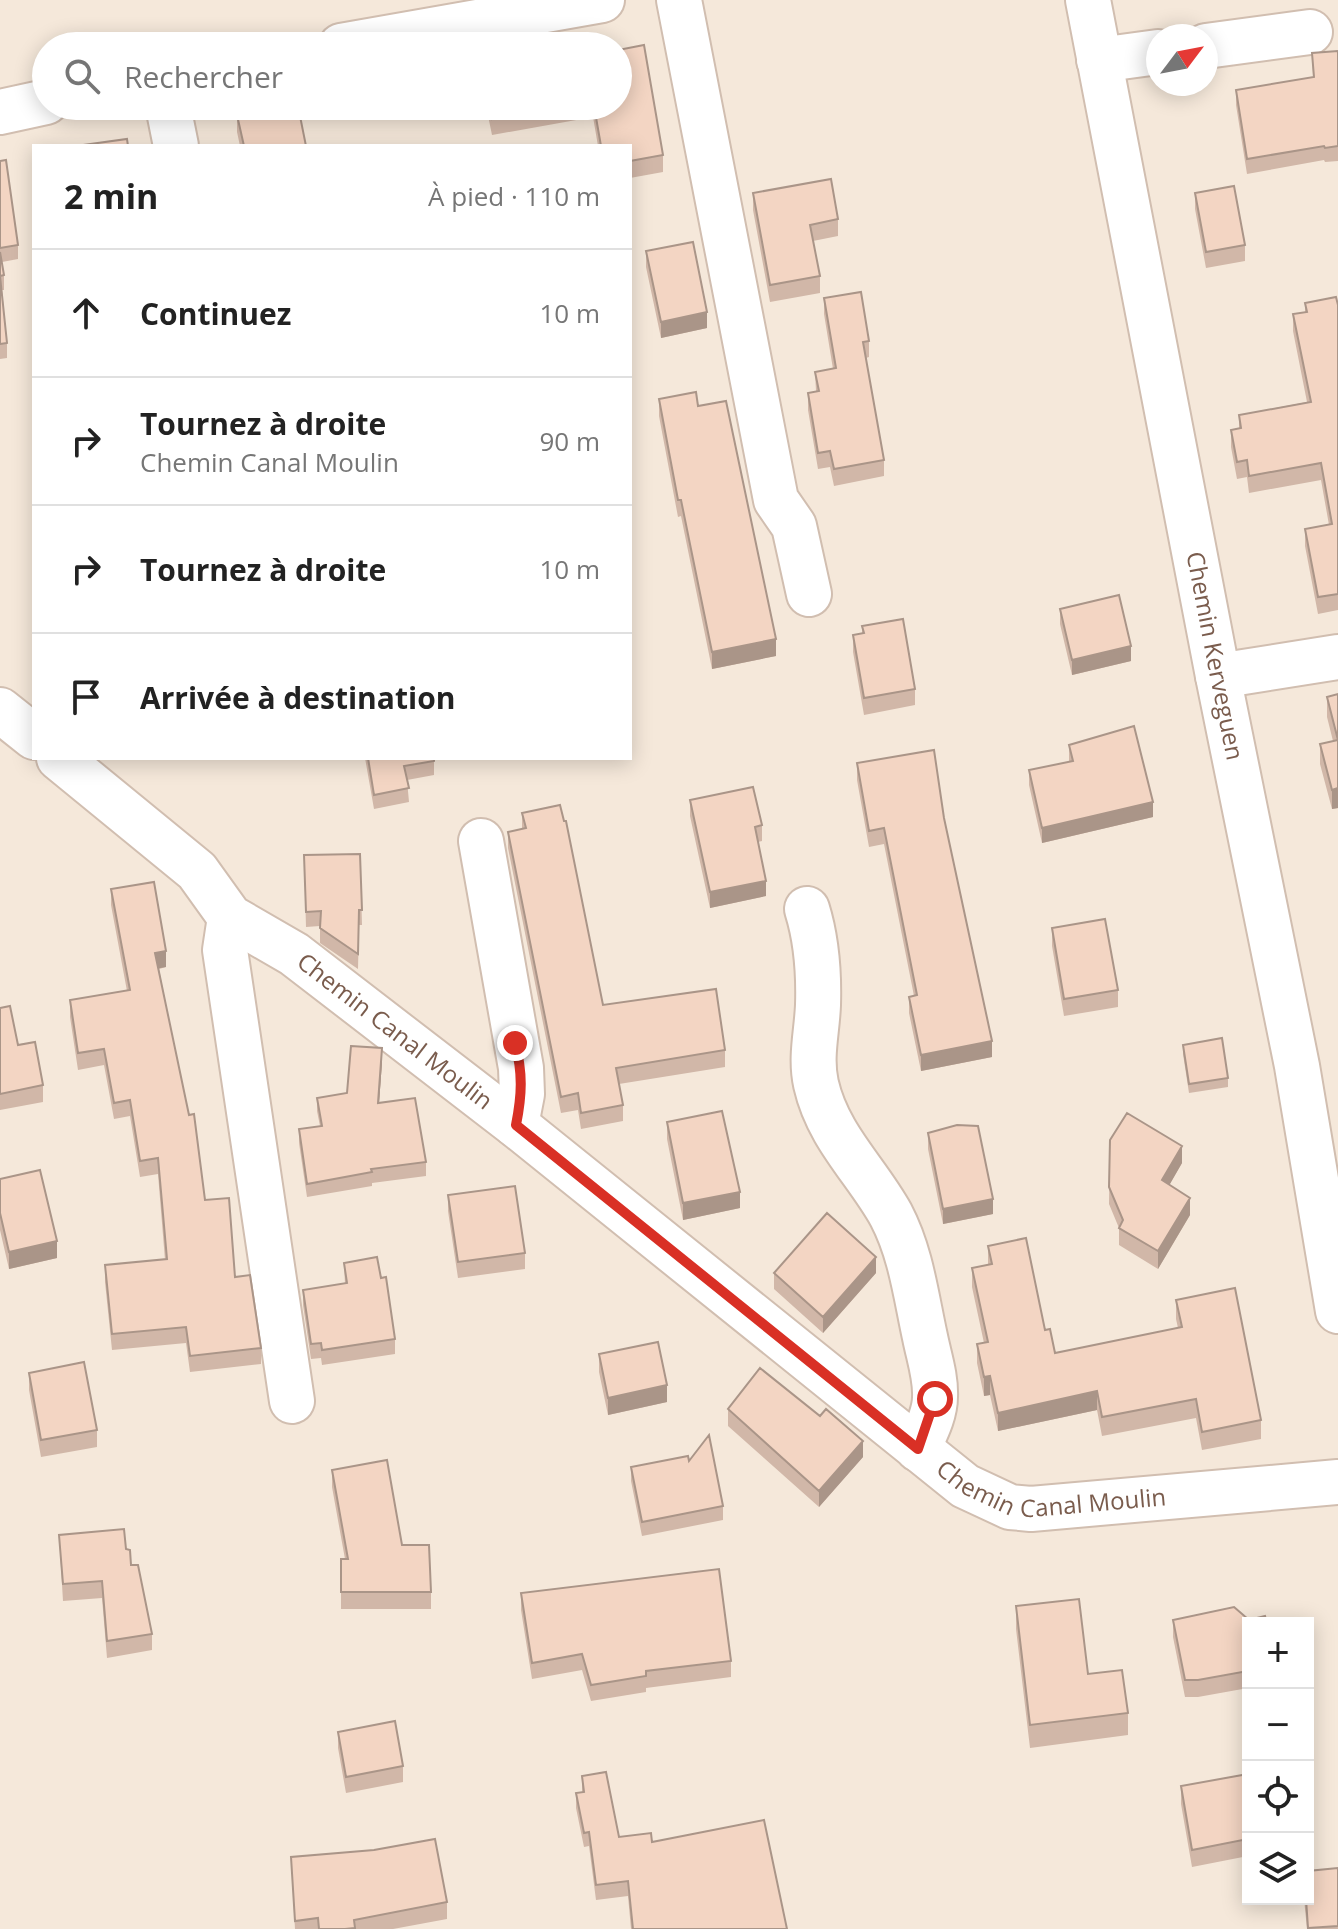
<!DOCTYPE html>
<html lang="fr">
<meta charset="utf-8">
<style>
:root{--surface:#fff;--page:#f6f6f6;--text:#222;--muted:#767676;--line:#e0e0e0}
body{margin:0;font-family:"Open Sans",sans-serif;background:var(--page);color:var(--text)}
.controls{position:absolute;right:24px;bottom:24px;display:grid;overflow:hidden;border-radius:0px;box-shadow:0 4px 20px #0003}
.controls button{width:72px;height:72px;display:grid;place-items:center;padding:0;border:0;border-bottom:2px solid var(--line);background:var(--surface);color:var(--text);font:40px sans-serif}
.compass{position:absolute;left:1146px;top:24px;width:72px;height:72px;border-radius:50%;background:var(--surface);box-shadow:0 4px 20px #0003;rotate:58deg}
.stop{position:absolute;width:24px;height:24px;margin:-18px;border:6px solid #d93025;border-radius:50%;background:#fff}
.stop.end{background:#d93025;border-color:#fff;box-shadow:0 2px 8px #0008}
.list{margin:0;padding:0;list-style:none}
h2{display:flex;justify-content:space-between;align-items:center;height:104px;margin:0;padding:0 32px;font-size:34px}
h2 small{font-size:26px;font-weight:400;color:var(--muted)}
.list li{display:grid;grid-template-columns:52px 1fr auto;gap:24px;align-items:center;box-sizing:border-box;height:128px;padding:0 32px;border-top:2px solid var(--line)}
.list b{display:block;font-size:30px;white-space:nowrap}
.list p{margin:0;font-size:26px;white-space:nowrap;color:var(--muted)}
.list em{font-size:26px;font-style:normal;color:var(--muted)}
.icon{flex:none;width:44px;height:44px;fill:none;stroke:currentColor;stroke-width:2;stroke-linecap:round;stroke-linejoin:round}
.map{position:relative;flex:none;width:1338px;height:1929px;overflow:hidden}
.search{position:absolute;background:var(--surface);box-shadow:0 4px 20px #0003;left:32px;top:32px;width:600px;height:88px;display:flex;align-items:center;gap:20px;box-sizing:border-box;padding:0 28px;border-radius:44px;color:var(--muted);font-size:30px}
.panel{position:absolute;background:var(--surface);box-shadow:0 4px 20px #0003;left:32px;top:144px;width:600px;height:616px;border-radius:0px}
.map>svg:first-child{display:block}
.residential{fill:#f5e8da;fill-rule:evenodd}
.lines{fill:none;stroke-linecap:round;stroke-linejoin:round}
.minor-casing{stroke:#d1beb0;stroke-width:48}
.minor{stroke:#fff;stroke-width:44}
.wall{fill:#d1b7a8}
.shaded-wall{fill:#aa9588}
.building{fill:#f3d5c3;stroke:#aa9588;stroke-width:2}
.route{stroke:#d93025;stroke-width:10}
.labels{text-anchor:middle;stroke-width:6;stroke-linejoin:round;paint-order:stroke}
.street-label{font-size:24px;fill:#7a5c4d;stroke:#fffaf3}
</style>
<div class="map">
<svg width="1338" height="1929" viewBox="0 0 1338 1929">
<rect width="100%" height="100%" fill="#fdf6ec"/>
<path class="residential" d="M0,0H1338V1929H0ZM1158,36H1206V84H1158ZM46,46H618V106H46ZM34,146H630V758H34ZM1248,1623H1308V1899H1248Z"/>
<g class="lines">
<defs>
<g id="minor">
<path d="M679,0L776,500L794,526L809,594"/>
<path id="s1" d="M1088,0L1218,676L1297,1066L1338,1311"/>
<path d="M341,46L602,0"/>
<path d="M1206,46L1310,32"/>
<path d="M1099,60L1158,52"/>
<path d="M168,106L176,146"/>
<path d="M0,112L46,102"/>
<path d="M1218,676L1338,657"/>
<path d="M0,710L34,737"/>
<path id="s2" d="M59,758L197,871L230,917L294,954L516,1125L965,1486L1010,1507L1031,1509L1338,1482"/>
<path d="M481,841L521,1068L522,1094L516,1125"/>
<path d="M807,909C817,941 819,972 818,1005C817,1032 810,1057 816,1084C828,1137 866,1170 891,1215C911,1253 916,1296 925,1337C929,1357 936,1377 935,1397C935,1415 925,1433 918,1449"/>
<path d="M230,917L225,950L292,1401"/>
</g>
</defs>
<use href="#minor" class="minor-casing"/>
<use href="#minor" class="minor"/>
</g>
<path class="wall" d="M1338,51V161L1325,162L1324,160L1247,174L1236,105V90L1313,77L1312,53Z
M486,106H618L663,155V172L630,178V146H598L593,117L492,135Z
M237,115L306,146H240L237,132Z
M0,161L18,245V259L2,262L4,275V290H2L7,343V358L0,359Z
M753,193L838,219V236L813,241L820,276V293L770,302L753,210Z
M1195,193L1245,245V261L1206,268L1195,209Z
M646,251L707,328L661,338L646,267Z
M824,298L869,341V357L866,358L884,460V476L834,486L830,467L818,469L808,410V393L816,391L815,372L833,369L824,314Z
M1305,303L1338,305V610L1318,614L1305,546V529L1329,525L1321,480L1249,493L1247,477L1237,479L1231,447V430L1239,428V415L1307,402L1293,331V314L1305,312Z
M659,399L776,656L712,669L681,516L678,517L659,416Z
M1060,609L1131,661L1072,675L1060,624Z
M862,626L915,689V705L864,715L853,652V635L862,633Z
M1338,694V808L1332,809L1320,764V744L1333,741L1327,717V697Z
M1069,745L1153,817L1042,843L1029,785V770L1069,762Z
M365,758H434V775L407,780L409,802L374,809Z
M857,763L944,818L992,1057L921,1071L909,1013V997L914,996L884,844L869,847L857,780Z
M690,800L762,825V841L758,842L766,896L710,908L690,816Z
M522,813L603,1005L725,1050V1067L619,1084L623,1105V1121L581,1129L578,1110L561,1113L508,848V832L522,829Z
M360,854L362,925H359L358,969L320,943V926L306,927L304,855Z
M111,889L166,967L159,969L205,1200L261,1348V1364L190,1372L186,1343L112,1350L105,1282V1265L165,1260L158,1174L140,1177L130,1116L114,1119L104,1065L78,1070L70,1017V1000L127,991L111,905Z
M1052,928L1118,990V1007L1064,1016L1052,946Z
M0,1008L18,1045L43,1085V1102L0,1110Z
M1183,1045L1228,1078V1087L1189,1093L1183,1054Z
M382,1062L379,1103L426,1162V1176L372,1183V1186L307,1197L299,1143V1129L320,1126L317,1111V1098L347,1093Z
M667,1122L740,1208L683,1220L667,1139Z
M928,1133L993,1214L943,1224L928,1149Z
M1110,1140L1182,1163L1169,1185L1190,1215L1158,1269L1119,1245V1228L1109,1204Z
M0,1179L57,1258L9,1269L0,1230Z
M448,1195L525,1253V1269L458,1278L448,1211Z
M988,1246L1045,1330L1055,1353L1178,1328L1176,1319V1300L1261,1420V1439L1202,1450L1196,1418L1102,1436L1097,1410L998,1431L990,1395L984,1396L977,1363V1344L984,1343L972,1287V1268L988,1265Z
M344,1263L381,1278L395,1339V1354L322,1365L321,1358L311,1359L303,1305V1290L345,1284Z
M774,1273H876L823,1333L774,1289Z
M599,1354L667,1402L608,1415L599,1372Z
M29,1373L97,1430V1447L41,1457L29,1390Z
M728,1409L863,1457L819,1507L728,1426Z
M689,1461L723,1506V1520L642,1536L631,1481V1467Z
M332,1470L402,1545L431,1592V1609H341V1559H345L332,1487Z
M59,1535L126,1549L152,1634V1650L107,1658L102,1598L63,1601Z
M521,1593L731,1661V1677L646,1688V1692L591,1701L582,1670L532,1679L521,1610Z
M1016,1606L1128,1713V1735L1030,1748L1016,1629Z
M1173,1620L1248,1623V1688L1198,1697H1185L1173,1637Z
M338,1732L403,1766V1782L346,1793L338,1748Z
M1248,1774V1856L1192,1867L1181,1804V1786Z
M582,1776L619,1837L652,1842L787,1929H631L628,1896L596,1900L589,1846L584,1847L576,1808V1793L582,1792Z
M291,1857L447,1902V1919L393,1929H295Z
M1338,1868V1929H1307L1304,1899H1308Z"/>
<path class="shaded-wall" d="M707,312V328L661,338V322Z
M776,639V656L712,669V652Z
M1131,646V661L1072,675V660Z
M1338,788V808L1332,809V790Z
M1153,802V817L1042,843V828Z
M766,881V896L710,908V892Z
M166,951V967L155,969V953Z
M992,1041V1057L921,1071V1055Z
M382,1048V1062L378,1117V1103Z
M1182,1146V1163L1162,1198V1180Z
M740,1192V1208L683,1220V1203Z
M1190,1198V1215L1158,1269V1251Z
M993,1199V1214L943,1224V1209Z
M57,1241V1258L9,1269V1252Z
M876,1257V1273L823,1333V1317Z
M990,1376V1395L984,1396V1377Z
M667,1385V1402L608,1415V1398Z
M1097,1391V1410L998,1431V1413Z
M863,1441V1457L819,1507V1491Z"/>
<path class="building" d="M551,34L554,46H485Z
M644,45L663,155L630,161V146H601L594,106H618V50Z
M1338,51V146L1325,148L1324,146L1247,159L1236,90L1314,77L1312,53Z
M282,106H298L306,146H244L237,115Z
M489,106H563L492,119Z
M127,139L128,146H76Z
M6,160L18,245L0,248V161Z
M831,179L838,219L810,225L820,276L770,285L753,193Z
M1234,186L1245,245L1206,252L1195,193Z
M693,242L707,312L661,322L646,251Z
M0,252L4,275L0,276L7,343L0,344Z
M861,292L869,341L863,342L884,460L834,469L830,451L818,453L808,393L819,391L815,372L836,368L824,298Z
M1336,297L1338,305V594L1318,597L1305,529L1332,524L1321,463L1249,476L1247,460L1237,462L1231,430L1241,428L1239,415L1311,402L1293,314L1307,312L1305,303Z
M696,392L698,406L726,401L776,639L712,652L681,500H678L659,399Z
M1119,595L1131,646L1072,660L1060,609Z
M903,619L915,689L864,698L853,635L864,633L862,626Z
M1338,694V788L1332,790L1320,744L1338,740L1327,697Z
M1134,726L1153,802L1042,828L1029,770L1073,761L1069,745Z
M934,750L944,818L992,1041L921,1055L909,997L917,995L884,828L869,831L857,763Z
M368,758H434V761L404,766L409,788L374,795Z
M753,787L762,825L755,827L766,881L710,892L690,800Z
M560,805L564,821H566L603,1005L716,989L725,1050L616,1068L623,1105L581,1113L578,1093L561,1097L508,832L526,828L522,813Z
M360,854L362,910H359L358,954L320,928L321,911L306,912L304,855Z
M154,882L166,951L155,953L189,1115L194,1114L205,1200L229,1198L235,1277L250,1275L261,1348L190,1356L186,1327L112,1334L105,1265L167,1259L158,1158L140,1161L130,1100L114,1103L104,1049L78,1053L70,1000L130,990L111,889Z
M1105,919L1118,990L1064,999L1052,928Z
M10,1006L18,1045L35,1042L43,1085L0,1094V1008Z
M1222,1038L1228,1078L1189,1084L1183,1045Z
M351,1046L382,1048L378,1103L415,1098L426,1162L371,1169L372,1172L307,1184L299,1129L322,1126L317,1098L347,1093Z
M722,1111L740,1192L683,1203L667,1122Z
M1127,1113L1182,1146L1162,1180L1190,1198L1158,1251L1119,1228L1123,1220L1109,1187L1110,1140Z
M957,1125L978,1126L993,1199L943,1209L928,1133Z
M40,1170L57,1241L9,1252L0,1213V1179Z
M515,1186L525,1253L458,1262L448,1195Z
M827,1213L876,1257L823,1317L774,1273Z
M1026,1238L1045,1330L1050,1329L1055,1353L1182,1327L1176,1300L1235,1288L1261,1420L1202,1432L1196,1399L1102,1417L1097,1391L998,1413L990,1376L984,1377L977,1344L988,1342L972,1268L992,1264L988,1246Z
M377,1257L381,1278L386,1277L395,1339L322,1350L321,1343L311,1344L303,1290L347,1283L344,1263Z
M658,1342L667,1385L608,1398L599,1354Z
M84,1362L97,1430L41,1440L29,1373Z
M760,1368L820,1416L826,1409L863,1441L819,1491L728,1409Z
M709,1435L723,1506L642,1522L631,1467L688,1456L689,1461Z
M387,1460L402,1545H429L431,1592H341V1559H348L332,1470Z
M124,1529L126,1549L130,1550L131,1565H138L152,1634L107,1641L102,1581L63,1584L59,1535Z
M719,1569L731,1661L646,1671V1676L591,1685L582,1654L532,1663L521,1593Z
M1079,1599L1088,1674L1122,1670L1128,1713L1030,1725L1016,1606Z
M1234,1607L1249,1620L1265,1616L1267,1623H1248V1671L1198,1680H1185L1173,1620Z
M395,1721L403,1766L346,1777L338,1732Z
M606,1772L619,1837L651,1833L652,1842L764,1820L787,1929H633L628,1881L596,1885L589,1832L584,1833L576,1793L584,1792L582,1776Z
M1248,1774V1839L1192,1850L1181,1786Z
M435,1839L447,1902L354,1920L355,1928L345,1929H319L318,1918L295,1921L291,1857L374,1850Z
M1338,1868V1926L1308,1928L1306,1899H1308V1871Z"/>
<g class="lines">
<path class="route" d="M515,1043C523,1073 522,1095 516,1125L918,1449L935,1399"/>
</g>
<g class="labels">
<g class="street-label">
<text dy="8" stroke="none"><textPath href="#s1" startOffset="668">Chemin Kerveguen</textPath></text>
<text dy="8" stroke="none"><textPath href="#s2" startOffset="436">Chemin Canal Moulin</textPath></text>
<text dy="8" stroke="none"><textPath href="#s2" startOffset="1252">Chemin Canal Moulin</textPath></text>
</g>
</g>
</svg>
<div class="controls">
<button>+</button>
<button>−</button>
<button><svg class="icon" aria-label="locate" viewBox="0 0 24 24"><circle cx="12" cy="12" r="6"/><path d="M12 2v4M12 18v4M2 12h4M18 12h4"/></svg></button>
<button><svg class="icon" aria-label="layers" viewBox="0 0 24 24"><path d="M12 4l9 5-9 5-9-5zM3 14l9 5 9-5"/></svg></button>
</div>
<svg class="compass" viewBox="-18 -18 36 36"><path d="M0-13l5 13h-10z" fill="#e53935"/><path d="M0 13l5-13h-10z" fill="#767676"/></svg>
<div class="stop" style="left:935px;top:1399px"></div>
<div class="stop end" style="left:515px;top:1043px"></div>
<div class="search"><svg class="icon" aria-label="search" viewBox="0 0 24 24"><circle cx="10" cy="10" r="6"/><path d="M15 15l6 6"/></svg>Rechercher</div>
<section class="panel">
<h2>2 min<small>À pied · 110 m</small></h2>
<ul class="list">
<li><svg class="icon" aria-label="ahead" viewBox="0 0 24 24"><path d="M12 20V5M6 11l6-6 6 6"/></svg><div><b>Continuez</b></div><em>10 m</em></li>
<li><svg class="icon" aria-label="right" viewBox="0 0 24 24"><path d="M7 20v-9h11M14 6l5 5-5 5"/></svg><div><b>Tournez à droite</b><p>Chemin Canal Moulin</p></div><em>90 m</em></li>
<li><svg class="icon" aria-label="right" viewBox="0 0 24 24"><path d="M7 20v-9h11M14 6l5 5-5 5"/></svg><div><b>Tournez à droite</b></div><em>10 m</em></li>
<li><svg class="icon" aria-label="arrive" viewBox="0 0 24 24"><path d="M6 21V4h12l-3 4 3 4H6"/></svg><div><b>Arrivée à destination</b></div></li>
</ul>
</section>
</div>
